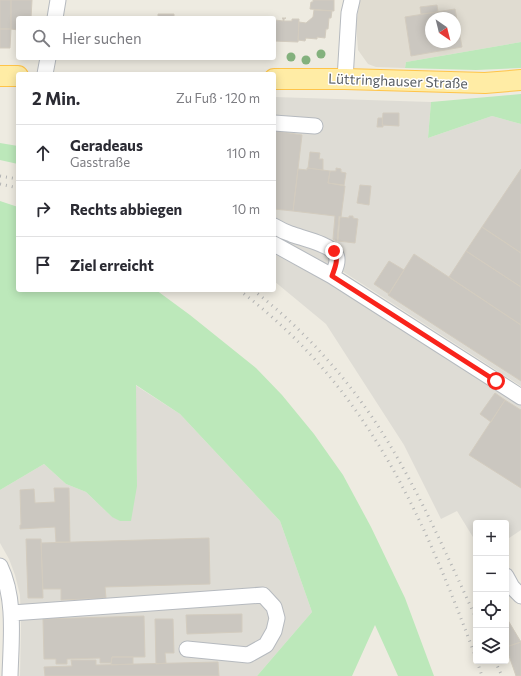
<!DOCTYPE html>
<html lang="de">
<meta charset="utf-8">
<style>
:root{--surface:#fff;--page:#f2f2f3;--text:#2b2b33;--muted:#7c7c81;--line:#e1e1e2}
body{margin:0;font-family:Commissioner,sans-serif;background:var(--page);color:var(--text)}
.controls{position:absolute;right:12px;bottom:12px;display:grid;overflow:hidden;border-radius:4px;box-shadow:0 2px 10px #0003}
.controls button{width:36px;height:36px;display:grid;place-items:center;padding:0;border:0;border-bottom:1px solid var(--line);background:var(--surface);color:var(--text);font:20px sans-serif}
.compass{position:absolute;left:425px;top:12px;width:36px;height:36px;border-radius:50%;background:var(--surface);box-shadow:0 2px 10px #0003;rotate:145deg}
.stop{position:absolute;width:12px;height:12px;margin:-9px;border:3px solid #f9231b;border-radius:50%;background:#fff}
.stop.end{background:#f9231b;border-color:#fff;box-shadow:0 1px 4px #0008}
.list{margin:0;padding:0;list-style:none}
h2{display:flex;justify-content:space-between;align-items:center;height:52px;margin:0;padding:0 16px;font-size:17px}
h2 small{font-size:13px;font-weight:400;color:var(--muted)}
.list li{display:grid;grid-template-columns:26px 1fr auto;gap:12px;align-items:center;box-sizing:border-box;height:56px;padding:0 16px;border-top:1px solid var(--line)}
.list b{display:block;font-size:15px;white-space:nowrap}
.list p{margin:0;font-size:13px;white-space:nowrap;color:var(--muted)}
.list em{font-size:13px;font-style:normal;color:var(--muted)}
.icon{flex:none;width:22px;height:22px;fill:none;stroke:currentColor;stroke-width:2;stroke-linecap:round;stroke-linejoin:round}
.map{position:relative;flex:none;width:521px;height:676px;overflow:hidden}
.search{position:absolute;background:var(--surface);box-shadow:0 2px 10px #0003;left:16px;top:16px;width:260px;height:44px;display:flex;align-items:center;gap:10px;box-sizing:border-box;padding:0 14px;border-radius:4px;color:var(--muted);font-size:15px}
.panel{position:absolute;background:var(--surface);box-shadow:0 2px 10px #0003;left:16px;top:72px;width:260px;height:220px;border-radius:4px}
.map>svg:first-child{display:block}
.industrial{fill:#dedcd5}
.education{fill:#e0dcd1;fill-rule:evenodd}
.green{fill:#bce8ba}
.building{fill:#cbc7c0;stroke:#d3ccbf;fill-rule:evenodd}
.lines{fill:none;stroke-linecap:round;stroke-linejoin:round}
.minor-casing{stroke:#b6babf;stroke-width:17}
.major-casing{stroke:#ffc449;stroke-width:22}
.minor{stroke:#fff;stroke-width:15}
.major{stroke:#ffeca5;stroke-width:20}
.rail{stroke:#b3b4b4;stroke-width:3;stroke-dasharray:1 5;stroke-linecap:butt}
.tree{fill:#83b17d}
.route{stroke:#f9231b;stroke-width:5}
.labels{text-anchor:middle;stroke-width:3;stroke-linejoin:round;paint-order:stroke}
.street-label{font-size:14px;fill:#595e63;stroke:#fff}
</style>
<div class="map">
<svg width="521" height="676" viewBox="0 0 521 676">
<rect width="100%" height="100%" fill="#eeebe1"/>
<path class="industrial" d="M274,97L431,102L428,138L492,116L521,124V386L339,269L333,268L274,235Z
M274,254L333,285L521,404V530L506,540V523H476V542L457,511L441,519L404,445L326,324L274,281Z
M135,385L180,414L280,521L312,612L257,676H20L21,626L20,595L15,575L9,559L0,543V490L44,464L66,484L86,492L112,517L137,486Z"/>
<path class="education" d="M360,0H521V42L406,62L405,68L376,67L368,64L358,50L356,24ZM431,18H455V42H431Z"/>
<path class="green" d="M521,42V68L476,70L405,68L406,62Z
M521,94V124L492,116L428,138L431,102Z
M0,143L18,146V164L0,160Z
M0,201L18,207V290H156L190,315L256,368L282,395L314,434L343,475L371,527L405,598L434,676H398L375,625L352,676H257L312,612L280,521L180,414L136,385L137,486L131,521H120L112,517L86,492L66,484L44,464L0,490Z"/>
<path class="building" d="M0,0H11V29H0Z
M11,0H32L31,18H18V30L11,29Z
M313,0H334V11L310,9L311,2H313Z
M437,5L438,12L421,14L420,7Z
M455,9L462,47L411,56L405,17ZM431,18H455V42H431Z
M314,10L332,11L331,18H329L328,29H326L325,38L317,37V39L306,38L305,41L298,40L299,22L306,23L313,17Z
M158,14H174V18H158Z
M268,17L275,18V20L283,21V19L282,18H286L284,19V21H292V19H299L298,42L274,41V18Z
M0,29H11L10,48H0Z
M383,113H399V126L382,125Z
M378,118H382L383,127H377Z
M276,131L302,135L293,211L274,209V132Z
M310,152L320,153L319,159H323V170L308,168Z
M307,168L330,171L328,183L345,186L341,217L339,216L337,241L333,239L335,216L293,211L298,169L307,170Z
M336,168L341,169V172L346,173L344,185L328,183L330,171H336Z
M521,169V253L482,227Z
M360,185L371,186L369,205L357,203Z
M349,216H353V218L358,219L355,243L338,241L340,217L349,218Z
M482,227L521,253V287L466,251Z
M466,251L521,287V325L449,277Z
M414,254L521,325V381L388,295Z
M389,261L404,270L389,294L374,284Z
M495,393L505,400L491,422L480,414Z
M505,400L521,410V488L469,455Z
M54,488H69L70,542H56L55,527L20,529V525H21L20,490L34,489L35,503L55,502Z
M209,538L210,584L105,587L106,598L61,600V589H43L41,543Z
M26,539H41L43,598H28Z
M242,614V632L187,634L186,615Z
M144,616L145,657H112L111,663H100V658L67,659V664H56V659H44L43,619Z
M506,617L521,642L506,647Z
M155,619H173L174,653H165L166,663L156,664Z
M521,642V676H516L506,647Z
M112,657H133V664L111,665Z
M71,660H96V665L218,662L219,676H45L44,667L72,666Z"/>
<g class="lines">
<defs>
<path id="minor" d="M55,18L58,0
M45,74L48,58
M345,79L349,13L352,0
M274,123L315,126
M274,226C279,229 285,232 291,234C301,238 331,244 336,255C339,261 335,269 332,276
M274,244L332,276L521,397
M0,566C16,599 11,640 10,676
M506,576L512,587L521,596
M12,613L263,595L274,607L277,618L274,631L266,645L248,655L187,649"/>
<path id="major" d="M0,76H18
M274,79H345L485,83L521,80"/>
</defs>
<use href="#minor" class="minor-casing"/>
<use href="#major" class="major-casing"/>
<use href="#minor" class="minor"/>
<use href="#major" class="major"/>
<path class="rail" d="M0,176L18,179
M0,184L18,188
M239,290C367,387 422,513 476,658
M253,290C310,334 358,390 394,452C425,505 450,562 476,618
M477,661L482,676
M495,661L502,676"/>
</g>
<g class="tree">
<circle cx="321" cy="54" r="4.5"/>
<circle cx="291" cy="57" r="4.5"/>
<circle cx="306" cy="60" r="4.5"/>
</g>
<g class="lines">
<path class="route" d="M334,251C339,260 335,267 332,276L496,381"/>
</g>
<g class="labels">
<g class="street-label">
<text transform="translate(398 81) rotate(2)" y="5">Lüttringhauser Straße</text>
</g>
</g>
</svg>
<div class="controls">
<button>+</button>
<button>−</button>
<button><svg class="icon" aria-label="locate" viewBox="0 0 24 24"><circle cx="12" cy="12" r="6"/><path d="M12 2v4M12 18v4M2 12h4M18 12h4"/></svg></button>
<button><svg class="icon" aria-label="layers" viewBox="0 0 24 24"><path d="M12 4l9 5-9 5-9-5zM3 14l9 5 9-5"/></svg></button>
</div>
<svg class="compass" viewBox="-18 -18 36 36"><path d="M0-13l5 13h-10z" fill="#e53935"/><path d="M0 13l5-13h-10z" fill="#7c7c81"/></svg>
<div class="stop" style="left:496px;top:381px"></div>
<div class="stop end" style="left:334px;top:251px"></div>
<div class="search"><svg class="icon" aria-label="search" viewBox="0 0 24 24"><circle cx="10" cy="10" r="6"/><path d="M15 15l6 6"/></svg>Hier suchen</div>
<section class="panel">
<h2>2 Min.<small>Zu Fuß · 120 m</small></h2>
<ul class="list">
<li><svg class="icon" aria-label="ahead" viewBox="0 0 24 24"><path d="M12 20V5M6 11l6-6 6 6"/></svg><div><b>Geradeaus</b><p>Gasstraße</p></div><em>110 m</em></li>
<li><svg class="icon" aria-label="right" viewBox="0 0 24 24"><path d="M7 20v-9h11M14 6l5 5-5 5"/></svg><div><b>Rechts abbiegen</b></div><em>10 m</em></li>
<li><svg class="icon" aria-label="arrive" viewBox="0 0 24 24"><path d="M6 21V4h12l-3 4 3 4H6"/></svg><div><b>Ziel erreicht</b></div></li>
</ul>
</section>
</div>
